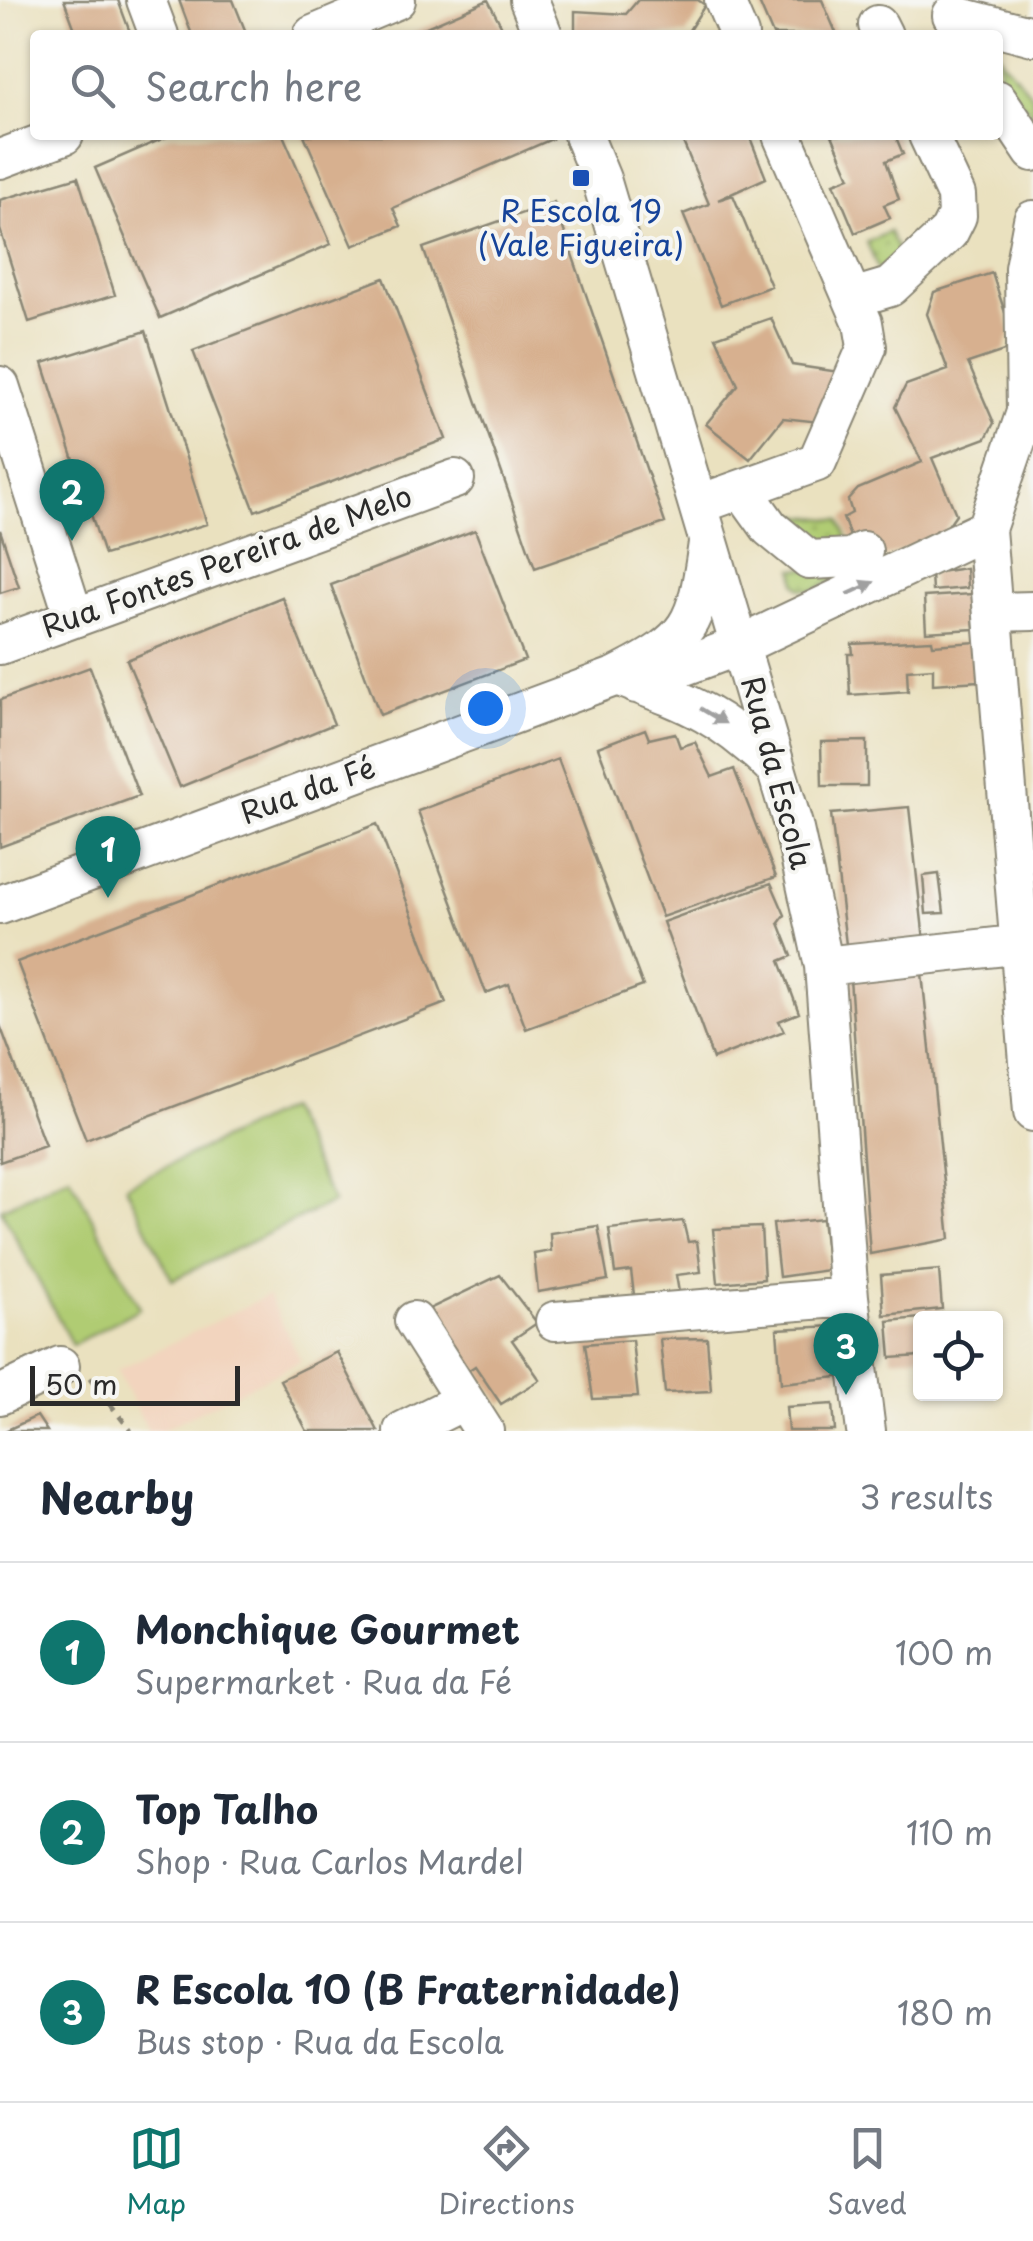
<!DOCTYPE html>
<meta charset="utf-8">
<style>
:root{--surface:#fff;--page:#f6f6f7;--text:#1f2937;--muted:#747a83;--line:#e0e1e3;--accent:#0f766e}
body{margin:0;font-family:"Playpen Sans",sans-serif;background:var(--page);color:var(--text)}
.controls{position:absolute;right:30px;bottom:30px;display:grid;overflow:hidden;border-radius:10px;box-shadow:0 2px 8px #0004}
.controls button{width:90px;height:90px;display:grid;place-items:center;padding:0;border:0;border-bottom:2px solid var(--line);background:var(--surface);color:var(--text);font:50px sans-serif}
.scale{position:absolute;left:30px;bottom:25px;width:210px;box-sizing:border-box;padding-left:10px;border:5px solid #2b2b2b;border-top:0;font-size:28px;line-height:35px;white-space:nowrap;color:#2b2b2b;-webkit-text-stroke:8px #f6f6f2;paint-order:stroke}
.you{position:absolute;left:485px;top:708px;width:35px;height:35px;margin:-25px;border:8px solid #fff;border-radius:50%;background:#1a73e8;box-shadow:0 0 0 15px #1a73e833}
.badge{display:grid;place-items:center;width:65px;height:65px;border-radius:50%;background:var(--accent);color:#fff;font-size:32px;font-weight:700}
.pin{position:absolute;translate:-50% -82px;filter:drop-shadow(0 2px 5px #0008)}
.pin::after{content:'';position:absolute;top:52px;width:35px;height:30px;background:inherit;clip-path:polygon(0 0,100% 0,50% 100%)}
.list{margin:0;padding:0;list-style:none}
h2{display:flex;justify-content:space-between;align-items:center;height:130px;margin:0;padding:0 40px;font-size:42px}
h2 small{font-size:32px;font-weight:400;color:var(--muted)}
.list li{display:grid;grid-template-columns:65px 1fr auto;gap:30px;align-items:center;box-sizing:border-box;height:180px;padding:0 40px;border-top:2px solid var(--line)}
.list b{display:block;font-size:38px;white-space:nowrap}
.list p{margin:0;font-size:32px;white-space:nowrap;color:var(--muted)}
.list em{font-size:32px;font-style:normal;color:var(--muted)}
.icon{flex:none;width:55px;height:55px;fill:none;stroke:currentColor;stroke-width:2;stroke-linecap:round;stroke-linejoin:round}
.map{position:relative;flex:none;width:1033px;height:1431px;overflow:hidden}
.search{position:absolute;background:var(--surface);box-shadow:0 2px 8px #0004;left:30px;right:30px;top:30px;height:110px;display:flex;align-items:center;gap:25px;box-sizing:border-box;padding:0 35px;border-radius:10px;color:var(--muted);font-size:38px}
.sheet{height:670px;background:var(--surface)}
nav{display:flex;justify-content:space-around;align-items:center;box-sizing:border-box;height:140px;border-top:2px solid var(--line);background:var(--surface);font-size:28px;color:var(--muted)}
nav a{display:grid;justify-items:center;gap:5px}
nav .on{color:var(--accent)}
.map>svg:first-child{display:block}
.built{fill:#f2d4be}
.grass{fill:url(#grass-dots);stroke:#6e7c4f;stroke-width:2.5}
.garden{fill:#b0cc73;stroke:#6e7c4f;stroke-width:2.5}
.building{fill:#d7b08f}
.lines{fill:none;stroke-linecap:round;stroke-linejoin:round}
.minor-casing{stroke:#8a8675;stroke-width:42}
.path{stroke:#8a8675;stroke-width:5;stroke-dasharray:8 8;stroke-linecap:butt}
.minor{stroke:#fff;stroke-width:38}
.oneway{fill:#a0a0a0}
.transit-dot{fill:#1a4fb4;stroke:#f6f6f2;stroke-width:4}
.labels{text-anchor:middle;stroke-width:8;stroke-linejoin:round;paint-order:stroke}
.transit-label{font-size:30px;fill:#164399;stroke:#f6f6f2}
.street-label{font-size:30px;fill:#2b2b2b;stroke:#f6f6f2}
</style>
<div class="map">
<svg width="1033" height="1431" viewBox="0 0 1033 1431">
<defs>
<pattern id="grass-dots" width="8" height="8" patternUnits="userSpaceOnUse" patternTransform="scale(2.5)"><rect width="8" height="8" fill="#b0cc73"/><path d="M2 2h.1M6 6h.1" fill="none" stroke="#98af64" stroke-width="1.8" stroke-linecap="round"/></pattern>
</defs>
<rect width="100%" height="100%" fill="#f6f6f2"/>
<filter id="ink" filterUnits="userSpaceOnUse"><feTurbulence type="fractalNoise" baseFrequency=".01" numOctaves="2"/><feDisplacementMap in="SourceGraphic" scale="20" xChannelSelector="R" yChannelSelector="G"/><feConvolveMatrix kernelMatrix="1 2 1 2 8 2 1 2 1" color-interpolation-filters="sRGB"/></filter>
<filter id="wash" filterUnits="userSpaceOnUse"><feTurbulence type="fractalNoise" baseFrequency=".0048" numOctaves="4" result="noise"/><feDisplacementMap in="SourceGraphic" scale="40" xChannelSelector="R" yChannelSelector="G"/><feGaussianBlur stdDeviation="2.25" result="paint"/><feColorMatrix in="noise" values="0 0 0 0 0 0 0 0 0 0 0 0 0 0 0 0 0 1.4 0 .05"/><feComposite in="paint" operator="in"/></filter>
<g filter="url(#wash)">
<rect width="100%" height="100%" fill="#eae1bf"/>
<path class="built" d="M268,1295L301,1361L160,1431H148L117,1370Z"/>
<path class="grass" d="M998,54L1033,97V117L1000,75Z
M889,232L904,264L879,273L867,242Z
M777,509L784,514L840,520L849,543L810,550Z
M866,567L814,590L801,589L796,584L794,569Z"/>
<path class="garden" d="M287,1108L333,1202L172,1280L126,1186Z
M70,1176L140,1308L72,1345L1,1209Z"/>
<g id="blocks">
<path class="building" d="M64,0H118L131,35H77Z
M179,0H233L247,35H192Z
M488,0L506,35H408Z
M638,0H698L705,5L686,35H575V11L626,14Z
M758,0H822L837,35H773Z
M171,135H283L331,244L160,318L95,168Z
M304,135H550L552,139L393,208L401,226L353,246Z
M680,135H749L766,178L718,200L733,195L771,286L721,305L683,214L709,204Z
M832,135H895L903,154L886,161L899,199L884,205L890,218L855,233L834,183L850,177Z
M78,177L115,295L29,322L0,229V200Z
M554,202L665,523L535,568L423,248Z
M992,273L1011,331L1004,351L968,363L994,423L986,438L932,458L956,514L942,534L873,562L851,539L843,518L852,513L848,500L858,489L922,462L895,407L906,385L948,370L927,314L934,292Z
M384,278L446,439L255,511L193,351Z
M771,318L792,365L839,372L829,423L783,418L750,459L706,424L738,385L716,337Z
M146,331L207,524L104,555L43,363Z
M0,530L19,587L0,593Z
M475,530L525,660L380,715L331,585Z
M966,568L967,588L932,591L931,573Z
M972,594L974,629L926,632L924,597Z
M282,597L334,724L180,787L127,660Z
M932,640L933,645L977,642L979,681L933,684V668L907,670L908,691L850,695L848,654H853L852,644Z
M90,667L139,796L0,847V700Z
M645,729L649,739L675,733L680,747L695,742L712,777L734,769L776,877L662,917L598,747Z
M867,741V786H822L821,742Z
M558,759L643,986L526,1029L509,984L486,993L418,811Z
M909,807L924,940L846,945L831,814Z
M377,824L446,1003L86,1140L17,962Z
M939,874L944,913L926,914L923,876Z
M771,883L785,915L779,923L792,956L780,961L799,1013L779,1021L784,1031L713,1059L663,922Z
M922,973L950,1239L870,1254L850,979Z
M0,1025L45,1146L0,1162Z
M822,1219L828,1270L779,1277L773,1224Z
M683,1221L688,1242L697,1241L701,1272L676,1275L679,1292L634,1295L631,1271L615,1273L609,1229Z
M598,1226L608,1280L538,1292L534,1254L551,1251L550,1233Z
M761,1227L764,1279L718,1283L713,1229Z
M939,1270L942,1309L884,1315L881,1275Z
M500,1275L537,1323L512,1340L540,1380L501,1404L475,1366L469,1370L427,1310Z
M920,1318V1356L891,1358L888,1321Z
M833,1326L839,1377L781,1383L777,1329Z
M707,1338L711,1391L665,1393L660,1339Z
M632,1340L638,1397L593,1399L585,1344Z
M337,1352L378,1431H307L280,1380Z
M833,1404L835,1431H788L786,1407Z
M37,1416L47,1431H5Z"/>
</g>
</g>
<g filter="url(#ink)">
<use href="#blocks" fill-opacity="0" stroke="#8a8675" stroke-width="2.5"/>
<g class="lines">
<defs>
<path id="minor" d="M146,0L159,35
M529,0L543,35
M724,0L739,35
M952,15L1033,36
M878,25L883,35
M313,35L396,0
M998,100L1033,152
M583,135L601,179L793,825L824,966L849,1297L866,1431
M0,159L64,135
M853,298L890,287L949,232L957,216L956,195L928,135
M0,386L74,617
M742,489L770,528L809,560L851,558L863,551
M700,504L817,462L867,347L863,323L782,135
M986,529L1033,1112
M708,543C696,626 692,638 617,676C688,703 719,713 775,768
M996,612L1033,611
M0,645L455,479
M636,684L741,645L986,529L1026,412L1024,268L1033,220
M0,905L617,676
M824,966L1033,943
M414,1321L484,1431
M555,1321L849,1297
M0,1395L60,1366
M403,1431L463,1401"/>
</defs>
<use href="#minor" class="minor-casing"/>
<path class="path" d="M90,1378L131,1431"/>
<use href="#minor" class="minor"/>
</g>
<defs><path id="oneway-solid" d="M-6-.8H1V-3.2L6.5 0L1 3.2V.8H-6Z" transform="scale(2.5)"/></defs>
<g class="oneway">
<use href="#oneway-solid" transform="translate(861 588) rotate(-25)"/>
<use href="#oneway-solid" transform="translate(713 716) rotate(31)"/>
</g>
</g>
<rect class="transit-dot" x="571" y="168" width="20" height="20" rx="5"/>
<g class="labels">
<g class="transit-label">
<text x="581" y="222">R Escola 19<tspan x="581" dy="34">(Vale Figueira)</tspan></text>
</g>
<g class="street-label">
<text transform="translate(227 562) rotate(-20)" y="10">Rua Fontes Pereira de Melo</text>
<text transform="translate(776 773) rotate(75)" y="10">Rua da Escola</text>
<text transform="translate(308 791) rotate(-20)" y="10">Rua da Fé</text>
</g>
</g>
</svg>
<div class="controls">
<button><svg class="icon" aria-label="locate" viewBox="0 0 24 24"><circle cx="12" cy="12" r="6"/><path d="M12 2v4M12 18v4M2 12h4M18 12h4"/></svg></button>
</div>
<div class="scale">50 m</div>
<div class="you"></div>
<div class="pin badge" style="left:108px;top:898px">1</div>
<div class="pin badge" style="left:72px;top:541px">2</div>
<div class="pin badge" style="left:846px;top:1395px">3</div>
<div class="search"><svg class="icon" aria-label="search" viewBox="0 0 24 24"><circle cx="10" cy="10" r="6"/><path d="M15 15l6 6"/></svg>Search here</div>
</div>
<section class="sheet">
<h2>Nearby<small>3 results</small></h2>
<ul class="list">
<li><span class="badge">1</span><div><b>Monchique Gourmet</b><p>Supermarket · Rua da Fé</p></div><em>100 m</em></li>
<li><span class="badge">2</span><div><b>Top Talho</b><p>Shop · Rua Carlos Mardel</p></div><em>110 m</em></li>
<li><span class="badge">3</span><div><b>R Escola 10 (B Fraternidade)</b><p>Bus stop · Rua da Escola</p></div><em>180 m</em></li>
</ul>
</section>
<nav>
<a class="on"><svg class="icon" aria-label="map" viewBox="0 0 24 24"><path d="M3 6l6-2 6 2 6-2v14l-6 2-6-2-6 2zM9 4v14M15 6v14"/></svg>Map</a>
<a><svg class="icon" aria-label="directions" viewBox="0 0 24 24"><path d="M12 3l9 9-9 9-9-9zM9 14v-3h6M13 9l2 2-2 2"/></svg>Directions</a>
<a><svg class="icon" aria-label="saved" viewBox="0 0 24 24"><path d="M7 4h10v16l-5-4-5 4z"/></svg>Saved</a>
</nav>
